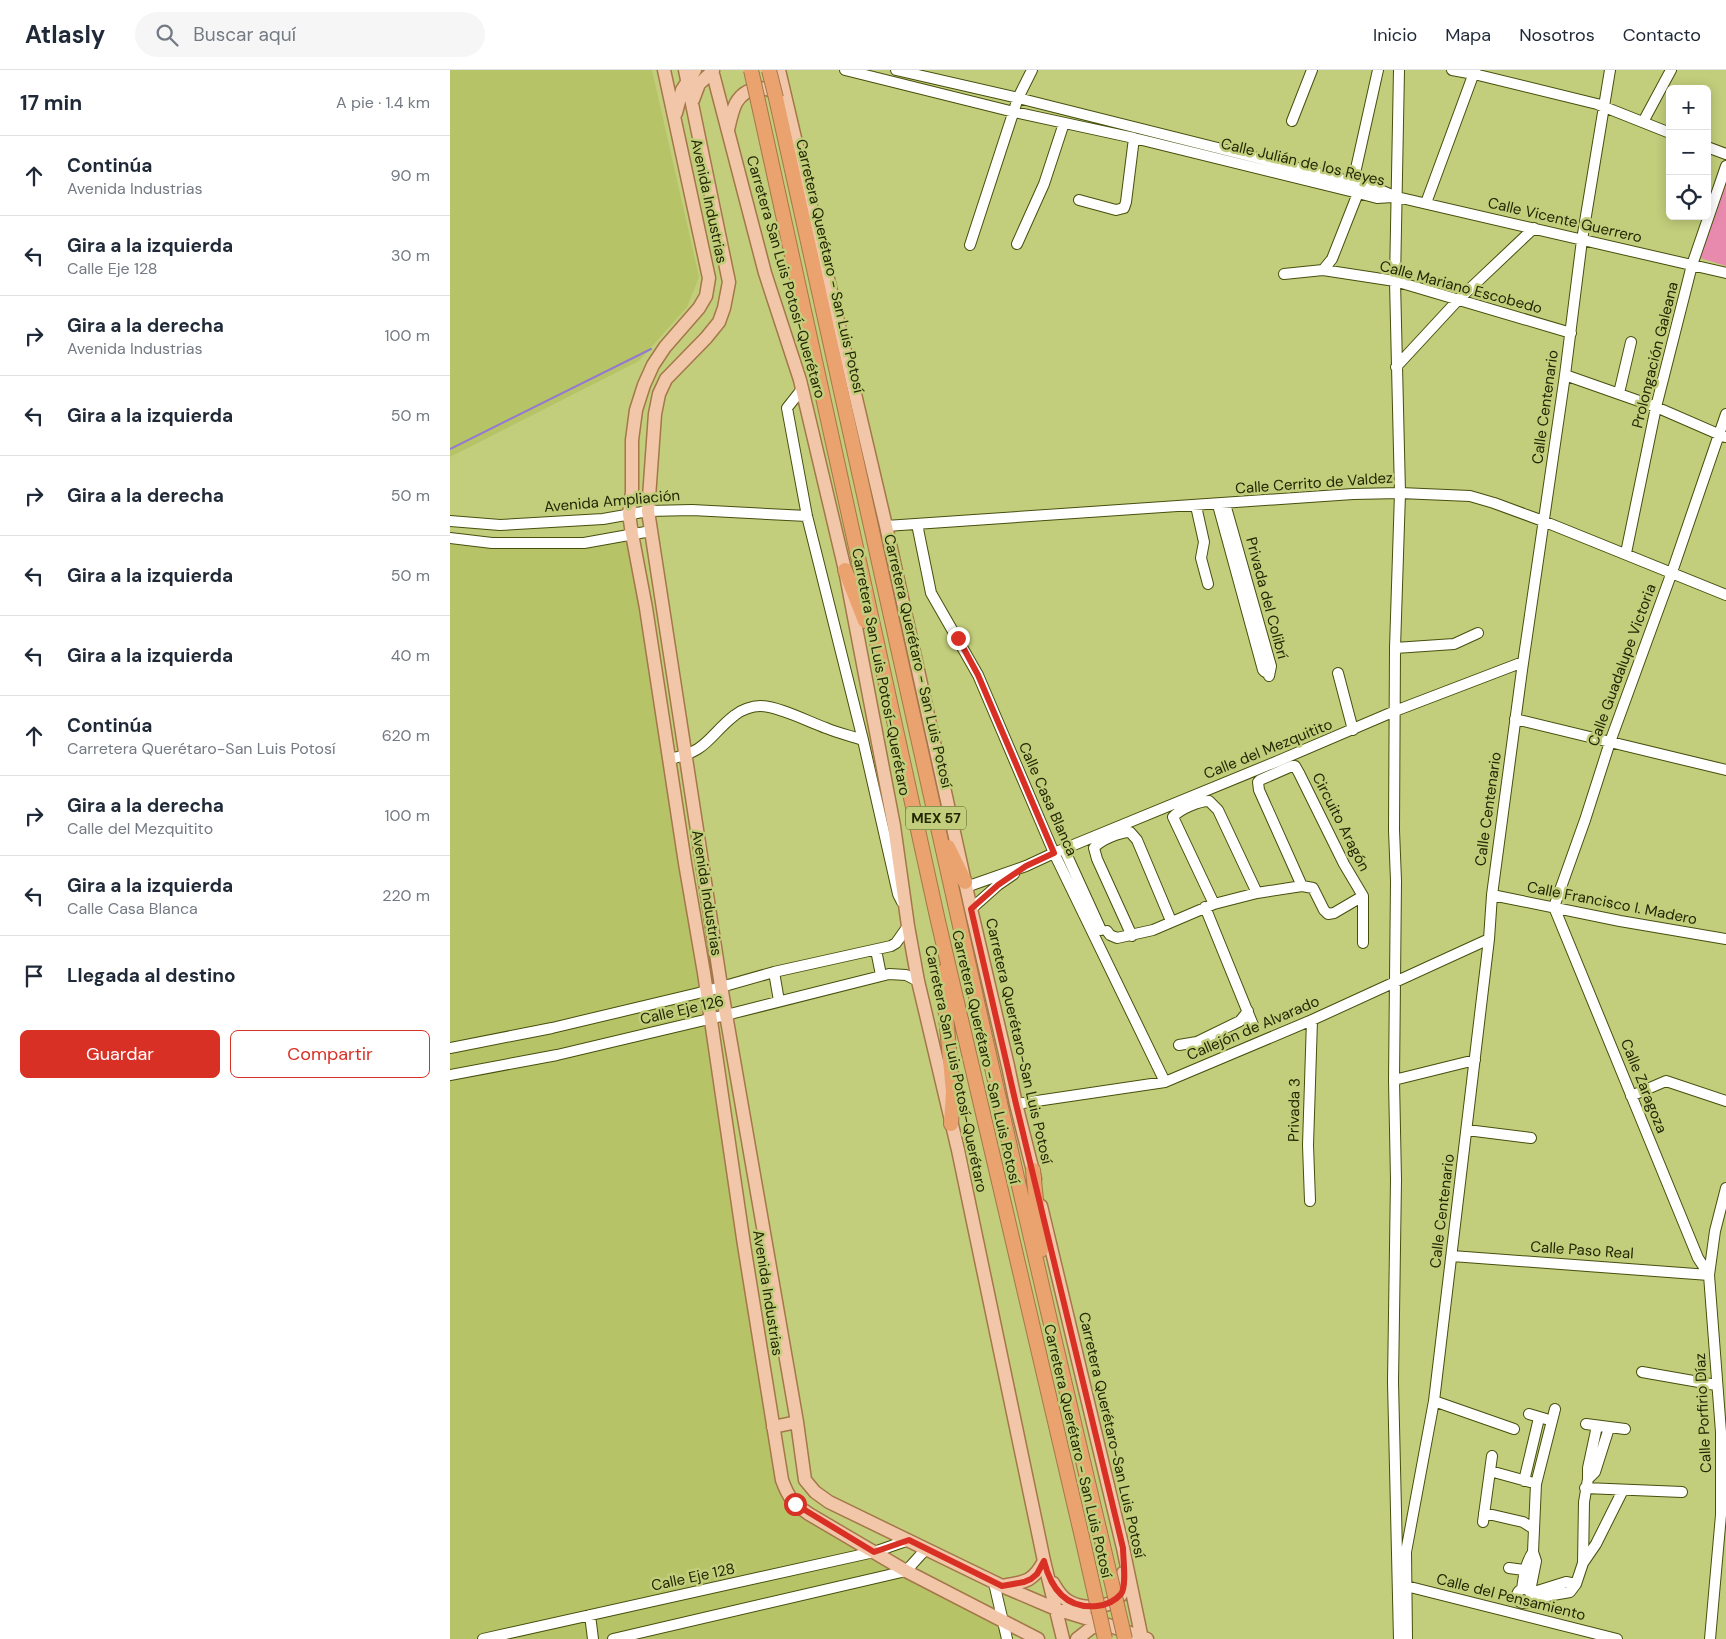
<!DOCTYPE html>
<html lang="es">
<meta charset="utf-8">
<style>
:root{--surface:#fff;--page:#f6f6f7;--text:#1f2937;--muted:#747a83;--line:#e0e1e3;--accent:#d93025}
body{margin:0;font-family:"DM Sans",sans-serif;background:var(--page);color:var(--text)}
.controls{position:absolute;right:15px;top:15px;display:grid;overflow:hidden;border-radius:8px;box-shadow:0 2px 12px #0003}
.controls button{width:45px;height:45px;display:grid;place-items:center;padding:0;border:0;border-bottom:1px solid var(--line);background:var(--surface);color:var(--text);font:25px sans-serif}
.stop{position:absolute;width:15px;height:15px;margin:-11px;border:4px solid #d93025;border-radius:50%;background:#fff}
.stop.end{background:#d93025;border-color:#fff;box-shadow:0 1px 5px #0008}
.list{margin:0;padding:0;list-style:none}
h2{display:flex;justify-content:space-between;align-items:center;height:65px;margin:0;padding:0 20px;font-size:21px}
h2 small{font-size:16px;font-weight:400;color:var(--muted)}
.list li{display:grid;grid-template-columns:32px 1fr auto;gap:15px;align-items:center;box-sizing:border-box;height:80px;padding:0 20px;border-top:1px solid var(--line)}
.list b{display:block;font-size:19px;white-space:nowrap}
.list p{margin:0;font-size:16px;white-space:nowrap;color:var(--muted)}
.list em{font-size:16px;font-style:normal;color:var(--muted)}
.actions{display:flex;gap:10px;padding:15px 20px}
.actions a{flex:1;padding:11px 0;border:1px solid var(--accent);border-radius:8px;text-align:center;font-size:18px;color:var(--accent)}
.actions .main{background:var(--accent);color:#fff}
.icon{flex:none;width:28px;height:28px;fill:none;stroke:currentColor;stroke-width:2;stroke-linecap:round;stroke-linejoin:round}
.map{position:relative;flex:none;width:1276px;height:1569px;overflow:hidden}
header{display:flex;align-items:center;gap:30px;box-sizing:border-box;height:70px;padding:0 25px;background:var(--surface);border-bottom:1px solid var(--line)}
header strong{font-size:24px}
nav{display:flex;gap:28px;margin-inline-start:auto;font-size:18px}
.search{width:350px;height:45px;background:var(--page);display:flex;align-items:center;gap:12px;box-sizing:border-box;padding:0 18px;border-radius:28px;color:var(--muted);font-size:19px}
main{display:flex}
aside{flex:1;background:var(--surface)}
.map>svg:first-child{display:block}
.built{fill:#b6c367}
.green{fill:#e78aae}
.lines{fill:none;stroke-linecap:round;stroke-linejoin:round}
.stream{stroke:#927ace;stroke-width:2}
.minor-casing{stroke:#484f0d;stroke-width:12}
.major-casing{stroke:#a47749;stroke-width:15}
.highway-casing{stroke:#a47749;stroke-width:16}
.minor{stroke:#fff;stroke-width:10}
.major{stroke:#f2c7a9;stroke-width:12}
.highway{stroke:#eaa26f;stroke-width:14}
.highway-bridge-casing{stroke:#a47749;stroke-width:16;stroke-linecap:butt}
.highway-bridge{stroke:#eaa26f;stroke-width:14}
.route{stroke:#d93025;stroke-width:6}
.labels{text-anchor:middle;stroke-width:5;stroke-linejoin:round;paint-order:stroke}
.shield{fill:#c2ce7b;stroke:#525827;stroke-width:1}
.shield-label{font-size:14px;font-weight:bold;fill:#222603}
.street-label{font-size:15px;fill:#222603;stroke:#c2ce7b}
</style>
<header>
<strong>Atlasly</strong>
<div class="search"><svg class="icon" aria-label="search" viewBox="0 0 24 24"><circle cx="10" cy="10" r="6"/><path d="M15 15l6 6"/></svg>Buscar aquí</div>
<nav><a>Inicio</a><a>Mapa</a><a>Nosotros</a><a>Contacto</a></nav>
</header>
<main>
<aside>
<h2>17 min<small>A pie · 1.4 km</small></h2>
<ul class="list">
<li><svg class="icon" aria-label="ahead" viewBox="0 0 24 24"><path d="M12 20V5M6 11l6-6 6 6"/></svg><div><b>Continúa</b><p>Avenida Industrias</p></div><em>90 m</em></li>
<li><svg class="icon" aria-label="left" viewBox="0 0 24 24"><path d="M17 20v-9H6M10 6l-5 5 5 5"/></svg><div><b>Gira a la izquierda</b><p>Calle Eje 128</p></div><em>30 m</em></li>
<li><svg class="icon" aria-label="right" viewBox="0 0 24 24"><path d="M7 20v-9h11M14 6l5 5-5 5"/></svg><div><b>Gira a la derecha</b><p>Avenida Industrias</p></div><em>100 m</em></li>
<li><svg class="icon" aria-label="left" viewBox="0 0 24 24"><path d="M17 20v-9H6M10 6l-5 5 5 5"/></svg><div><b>Gira a la izquierda</b></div><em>50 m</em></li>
<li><svg class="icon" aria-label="right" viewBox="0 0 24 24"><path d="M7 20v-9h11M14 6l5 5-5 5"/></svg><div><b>Gira a la derecha</b></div><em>50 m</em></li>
<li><svg class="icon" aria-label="left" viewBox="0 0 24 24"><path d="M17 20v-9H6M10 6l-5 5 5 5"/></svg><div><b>Gira a la izquierda</b></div><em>50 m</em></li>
<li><svg class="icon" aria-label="left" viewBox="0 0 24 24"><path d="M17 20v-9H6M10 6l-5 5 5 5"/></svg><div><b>Gira a la izquierda</b></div><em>40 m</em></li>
<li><svg class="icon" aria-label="ahead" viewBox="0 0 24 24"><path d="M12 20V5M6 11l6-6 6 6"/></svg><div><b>Continúa</b><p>Carretera Querétaro-San Luis Potosí</p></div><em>620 m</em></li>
<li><svg class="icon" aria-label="right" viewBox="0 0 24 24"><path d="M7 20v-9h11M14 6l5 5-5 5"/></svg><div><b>Gira a la derecha</b><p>Calle del Mezquitito</p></div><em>100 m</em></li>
<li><svg class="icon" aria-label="left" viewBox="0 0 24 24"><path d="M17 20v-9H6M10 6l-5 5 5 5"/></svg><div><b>Gira a la izquierda</b><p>Calle Casa Blanca</p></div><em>220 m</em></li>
<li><svg class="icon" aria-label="arrive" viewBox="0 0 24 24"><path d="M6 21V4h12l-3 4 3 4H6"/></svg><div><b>Llegada al destino</b></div></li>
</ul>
<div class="actions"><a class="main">Guardar</a><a>Compartir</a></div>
</aside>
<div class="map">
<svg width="1276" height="1569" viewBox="0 0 1276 1569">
<rect width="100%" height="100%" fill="#c2ce7b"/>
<path class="built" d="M0,0H202L249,207L237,237L189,291L0,387Z
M185,470L335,1428L550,1549L554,1569H0V474L137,475Z"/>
<path class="green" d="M1276,107V196L1250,188Z"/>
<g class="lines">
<path class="stream" d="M0,379L201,279"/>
<defs>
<path id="minor" d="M395,0L564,42L684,68L908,123L927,128L943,127
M446,0L568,28L903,112L928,119L947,127L1276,203
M949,0L945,211L950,423L945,578L944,760L946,811L944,1010L946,1110L943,1312L949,1569
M1002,0L1024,4L1147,34L1220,63
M842,51L862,0
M1193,52L1221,0
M1257,77L1276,84
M903,112L928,0
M629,130L666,140L674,138L676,132L684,68
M976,133L1025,0
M567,174L594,114L614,53
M520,175L568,28L582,0
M873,200L882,189L908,123
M834,204L873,200L945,211L1121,263
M946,297L1008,230L1084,158
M1115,305L1206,337L1275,367
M352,319L337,338L357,446L413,670L448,824L452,832
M1169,323L1181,272
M775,434L821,596L819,606
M768,435L813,600L815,602H819
M746,436L754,472L751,488L758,514
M0,451L50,455L153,449L198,441L242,440L357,446
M467,454L481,523L528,605L604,783L715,1012
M436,456L903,424L950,423L1020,426L1044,433L1093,451L1276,525
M0,468L42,473H134L201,461
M1176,483L1206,337L1242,195L1276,96
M945,578L1004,574L1028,563
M888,603L903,660
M1065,649L1276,700
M219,689C258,682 258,666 285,645C291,640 302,636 310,636C328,636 359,652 376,658C388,663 401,666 413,670
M614,779L651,860
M852,816L809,720L808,712L810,710L842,696H845L849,703L894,794L913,826V873
M516,817L576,796L604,783L828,691L945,641L1073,592
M1042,825L1170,851L1276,869
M764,834L723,747C730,739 749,731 759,731L768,740L807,823
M755,837L803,955
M521,839L548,815L564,804
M657,861L660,865L667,868L703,860L764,834L807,823L852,816L863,818L874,840L878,844L884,843L913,826
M682,866L647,789L644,778C650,770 670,762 680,762L687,770L721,851
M426,880L431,905
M324,902L329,931
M729,975L747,972L790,951L798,941
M0,978L102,958L257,921L324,902L441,876L446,873L458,856
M0,1005L107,985L276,945L439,904L456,905L468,911
M944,1010L1025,990
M1181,1026L1216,1011L1276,1031
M566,1034L715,1012L862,950L1039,869
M1017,1060L1081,1068
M860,1131L858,1075L862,950
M1002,1186L1259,1205
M1259,1205L1248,1188L1104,837L1135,750L1160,672L1222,502L1276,344
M1192,1302L1266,1315
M984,1331L1064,1359
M1079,1344L1096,1349
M1136,1354L1175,1359
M1040,1401L1080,1412
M1138,1409L1145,1402L1159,1358
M1074,1411L1089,1348
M1135,1418L1232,1422
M1034,1443L1073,1452L1084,1459
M1033,1452L1042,1386
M1133,1493L1146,1474L1173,1420
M1059,1498L1074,1500
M544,1513L557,1569
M952,1515L1167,1569
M1072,1519C1074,1505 1075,1494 1083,1482
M1067 1526a7 7 0 1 1 14 0a7 7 0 1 1-14 0Z
M1080,1521L1086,1491L1083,1482L1086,1414L1105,1339
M1081,1523L1116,1512L1126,1514
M1080,1529L1120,1522L1126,1514L1133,1493L1134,1432L1138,1409V1398L1147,1356
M140,1545L143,1569
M33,1569L424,1482L459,1470
M163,1569L456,1501L476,1479
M957,1569L956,1482L984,1331L1039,869L1042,825L1072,600L1115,305L1132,170L1160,0
M1260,1569L1271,1445V1362L1259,1205L1265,1161L1276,1118"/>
<path id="major" d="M214,0L259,208L256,226L249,238L215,277L203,295L194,315L186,340L182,370V422L179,444L182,464L196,538L235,793L254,903L294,1175L332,1410C339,1429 343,1433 359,1444L456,1501L588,1569
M235,0L279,212L274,238L269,252L256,268L216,309L209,324L205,344L198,441L271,916L347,1352L355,1410L365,1422L379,1432L552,1516L606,1539L655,1554L697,1569
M262,0L315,203L350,310L395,500L444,756L458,856L468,911L508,1080L594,1491L613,1569
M329,0L436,456L521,839L558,996L566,1034L585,1109
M243,30L249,14L263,1
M226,43L232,20L245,0
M278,60C280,51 282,41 286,33C296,16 316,14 330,26
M591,1136L673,1478L692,1569
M323,1357L347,1352
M603,1513C607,1520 611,1527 618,1531C633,1540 663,1539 672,1523C675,1517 674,1509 673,1503
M552,1516C575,1512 583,1512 594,1491
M627,1569L641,1558L655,1554"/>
<path id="highway" d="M326,28C433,508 537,989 651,1467
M308,31L488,851L632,1467
M395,500L415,551
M498,777L515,812
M492,902L503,1022L501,1054
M583,1100L591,1180"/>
</defs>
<use href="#minor" class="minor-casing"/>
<use href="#major" class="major-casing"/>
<use href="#highway" class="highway-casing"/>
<use href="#minor" class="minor"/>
<use href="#major" class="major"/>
<use href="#highway" class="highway"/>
<defs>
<path id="highway-bridge" d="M301,0L308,31
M319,0L326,28
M632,1467L655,1569
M651,1467L675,1569"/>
</defs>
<use href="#highway-bridge" class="highway-bridge-casing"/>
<use href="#highway-bridge" class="highway-bridge"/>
</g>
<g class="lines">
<path class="route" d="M345,1434L424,1482L459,1470L552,1516L574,1512L581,1509L587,1504L594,1491C601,1519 616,1539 647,1536C656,1535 665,1531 671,1524C677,1516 673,1488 673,1478L566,1034L521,839L548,815L576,796L604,783L528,605L508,568"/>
</g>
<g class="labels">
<rect class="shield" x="456" y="736.5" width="60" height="23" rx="4"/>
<g class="shield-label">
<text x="486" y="753">MEX 57</text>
</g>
<g class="street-label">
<text transform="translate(853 92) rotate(13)" y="5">Calle Julián de los Reyes</text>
<text transform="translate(259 131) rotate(78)" y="5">Avenida Industrias</text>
<text transform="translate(1115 150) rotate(13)" y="5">Calle Vicente Guerrero</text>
<text transform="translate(380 196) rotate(77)" y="5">Carretera Querétaro - San Luis Potosí</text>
<text transform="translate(336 207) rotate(74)" y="5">Carretera San Luis Potosí-Querétaro</text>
<text transform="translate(1011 217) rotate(15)" y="5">Calle Mariano Escobedo</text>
<text transform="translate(1205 285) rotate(-76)" y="5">Prolongación Galeana</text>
<text transform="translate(1095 337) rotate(-82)" y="5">Calle Centenario</text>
<text transform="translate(864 413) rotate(-4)" y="5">Calle Cerrito de Valdez</text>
<text transform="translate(162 431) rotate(-5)" y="5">Avenida Ampliación</text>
<text transform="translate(817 528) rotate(75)" y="5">Privada del Colibrí</text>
<text transform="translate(468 591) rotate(77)" y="5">Carretera Querétaro - San Luis Potosí</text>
<text transform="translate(1172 595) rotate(-70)" y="5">Calle Guadalupe Victoria</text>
<text transform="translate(431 602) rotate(79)" y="5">Carretera San Luis Potosí-Querétaro</text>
<text transform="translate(818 679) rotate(-22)" y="5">Calle del Mezquitito</text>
<text transform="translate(598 729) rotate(66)" y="5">Calle Casa Blanca</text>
<text transform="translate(1038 739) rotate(-82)" y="5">Calle Centenario</text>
<text transform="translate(891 752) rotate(63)" y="5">Circuito Aragón</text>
<text transform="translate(257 823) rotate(81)" y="5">Avenida Industrias</text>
<text transform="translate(1162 833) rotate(11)" y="5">Calle Francisco I. Madero</text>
<text transform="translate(232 940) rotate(-13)" y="5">Calle Eje 126</text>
<text transform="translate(803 958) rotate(-23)" y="5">Callejón de Alvarado</text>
<text transform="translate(569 971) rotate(77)" y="5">Carretera Querétaro-San Luis Potosí</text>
<text transform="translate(536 987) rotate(77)" y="5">Carretera Querétaro - San Luis Potosí</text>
<text transform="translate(506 999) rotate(78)" y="5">Carretera San Luis Potosí-Querétaro</text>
<text transform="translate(1194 1016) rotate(68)" y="5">Calle Zaragoza</text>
<text transform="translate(844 1040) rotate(-89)" y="5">Privada 3</text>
<text transform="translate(992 1141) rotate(-83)" y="5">Calle Centenario</text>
<text transform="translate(1132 1180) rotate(4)" y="5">Calle Paso Real</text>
<text transform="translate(318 1223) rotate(81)" y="5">Avenida Industrias</text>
<text transform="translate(1253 1343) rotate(-93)" y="5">Calle Porfirio Díaz</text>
<text transform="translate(662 1365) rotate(77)" y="5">Carretera Querétaro-San Luis Potosí</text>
<text transform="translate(628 1381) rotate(77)" y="5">Carretera Querétaro - San Luis Potosí</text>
<text transform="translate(243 1507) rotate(-12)" y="5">Calle Eje 128</text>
<text transform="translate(1061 1527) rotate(14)" y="5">Calle del Pensamiento</text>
</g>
</g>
</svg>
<div class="controls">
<button>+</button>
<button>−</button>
<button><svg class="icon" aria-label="locate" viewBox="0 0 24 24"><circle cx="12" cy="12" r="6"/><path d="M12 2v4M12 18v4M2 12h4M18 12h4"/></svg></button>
</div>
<div class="stop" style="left:345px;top:1434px"></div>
<div class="stop end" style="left:508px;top:568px"></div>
</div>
</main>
